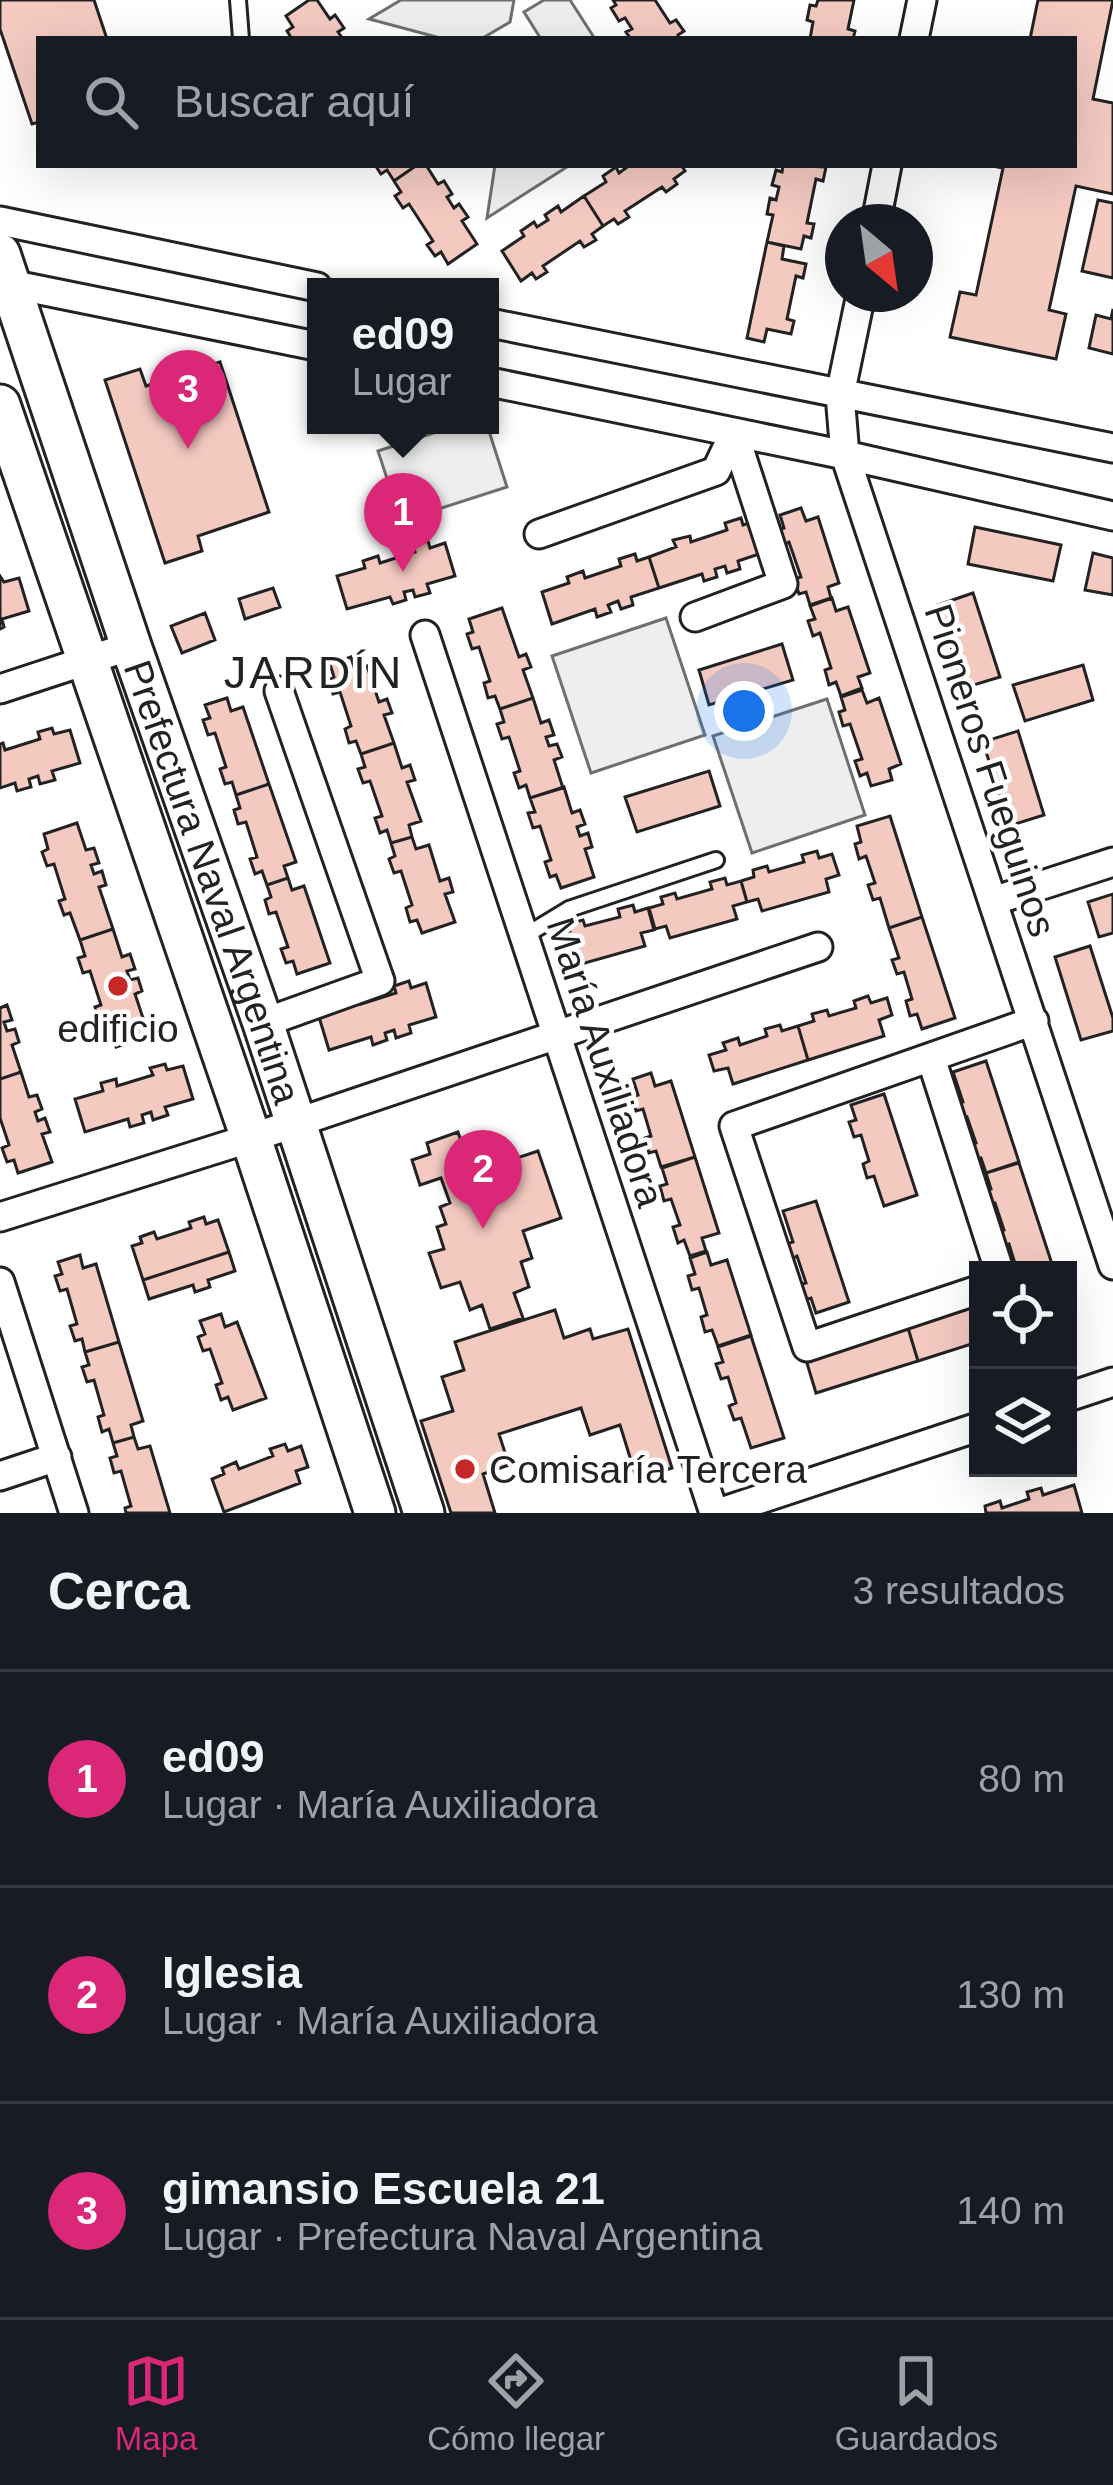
<!DOCTYPE html>
<html lang="es">
<meta charset="utf-8">
<style>
:root{--surface:#171b24;--page:#20242c;--text:#f1f3f6;--muted:#9ea1a6;--line:#363941;--accent:#db2777}
body{margin:0;font-family:Arial,sans-serif;background:var(--page);color:var(--text)}
.controls{position:absolute;right:36px;bottom:36px;display:grid;overflow:hidden;border-radius:0px;box-shadow:0 12px 48px #0002}
.controls button{width:108px;height:108px;display:grid;place-items:center;padding:0;border:0;border-bottom:3px solid var(--line);background:var(--surface);color:var(--text);font:60px sans-serif}
.compass{position:absolute;left:825px;top:204px;width:108px;height:108px;border-radius:50%;background:var(--surface);box-shadow:0 12px 48px #0002;rotate:151deg}
.you{position:absolute;left:744px;top:711px;width:42px;height:42px;margin:-30px;border:9px solid #fff;border-radius:50%;background:#1a73e8;box-shadow:0 0 0 18px #1a73e833}
.badge{display:grid;place-items:center;width:78px;height:78px;border-radius:50%;background:var(--accent);color:#fff;font-size:39px;font-weight:700}
.pin{position:absolute;translate:-50% -99px;filter:drop-shadow(0 3px 6px #0008)}
.pin::after{content:'';position:absolute;top:63px;width:42px;height:36px;background:inherit;clip-path:polygon(0 0,100% 0,50% 100%)}
.popup{position:absolute;left:307px;top:278px;width:192px;height:156px;box-sizing:border-box;display:grid;place-content:center;border-radius:0px;background:var(--surface);filter:drop-shadow(0 3px 9px #0005);font-size:39px;white-space:nowrap;color:var(--muted)}
.popup b{font-size:45px;color:var(--text)}
.popup::after{content:'';position:absolute;left:50%;top:100%;margin-left:-24px;border:24px solid transparent;border-top-color:var(--surface)}
.list{margin:0;padding:0;list-style:none}
h2{display:flex;justify-content:space-between;align-items:center;height:156px;margin:0;padding:0 48px;font-size:51px}
h2 small{font-size:39px;font-weight:400;color:var(--muted)}
.list li{display:grid;grid-template-columns:78px 1fr auto;gap:36px;align-items:center;box-sizing:border-box;height:216px;padding:0 48px;border-top:3px solid var(--line)}
.list b{display:block;font-size:45px;white-space:nowrap}
.list p{margin:0;font-size:39px;white-space:nowrap;color:var(--muted)}
.list em{font-size:39px;font-style:normal;color:var(--muted)}
.icon{flex:none;width:66px;height:66px;fill:none;stroke:currentColor;stroke-width:2;stroke-linecap:round;stroke-linejoin:round}
.map{position:relative;flex:none;width:1113px;height:1513px;overflow:hidden}
.search{position:absolute;background:var(--surface);box-shadow:0 12px 48px #0002;left:36px;right:36px;top:36px;height:132px;display:flex;align-items:center;gap:30px;box-sizing:border-box;padding:0 42px;border-radius:0px;color:var(--muted);font-size:45px}
.sheet{height:804px;background:var(--surface)}
nav{display:flex;justify-content:space-around;align-items:center;box-sizing:border-box;height:168px;border-top:3px solid var(--line);background:var(--surface);font-size:33px;color:var(--muted)}
nav a{display:grid;justify-items:center;gap:6px}
nav .on{color:var(--accent)}
.map>svg:first-child{display:block}
.green{fill:#eee;stroke:#6f6f6f;stroke-width:3}
.building{fill:#f3c9c0;stroke:#222;stroke-width:3}
.lines{fill:none;stroke-linecap:round;stroke-linejoin:round}
.service-casing{stroke:#222;stroke-width:20}
.minor-casing{stroke:#222;stroke-width:33}
.secondary-casing{stroke:#222;stroke-width:45}
.service{stroke:#fff;stroke-width:14}
.minor{stroke:#fff;stroke-width:27}
.secondary{stroke:#fff;stroke-width:39}
.poi-dot{fill:#c62828;stroke:#fff;stroke-width:4.5}
.labels{text-anchor:middle;stroke-width:9;stroke-linejoin:round;paint-order:stroke}
.street-label{font-size:39px;fill:#222;stroke:#fff}
.poi-label{font-size:39px;fill:#222;stroke:#fff}
.quarter-label{font-size:45px;letter-spacing:3px;fill:#222;stroke:#fff}
</style>
<div class="map">
<svg width="1113" height="1513" viewBox="0 0 1113 1513">
<rect width="100%" height="100%" fill="#fff"/>
<path class="green" d="M401,0H514L510,22L481,39H444L369,19Z
M544,0H570L595,39H541L524,12Z
M495,165H570L487,218Z
M458,425H487L507,487L401,521L378,451Z
M666,618L705,735L591,773L552,656Z
M827,699L865,815L752,853L713,736Z"/>
<path class="building" d="M0,0H94L107,39H39V122L32,124L0,29Z
M309,0H317L330,19L335,15L344,28L338,32L343,39H292L287,31L293,27L286,16Z
M613,0H655L670,23L676,20L684,31L678,35L680,39H631L626,32L632,29L625,18L619,21L611,8L616,5Z
M818,0H854L848,29L855,31L853,39H810L813,22L807,20L810,5L816,6Z
M1038,0H1113L1093,99L1113,103V194L1076,186L1049,310L1066,314L1056,359L950,337L960,292L976,295L1003,168L987,165H1074V39H1030Z
M375,165H417L394,181L387,170L381,174Z
M417,165H426L438,184L444,181L452,194L447,197L454,208L459,204L468,217L462,221L477,244L448,264L441,252L435,256L427,245L433,241L409,204L403,208L395,196L401,192L394,181Z
M630,165H681L685,171L674,179L677,184L666,192L662,187L625,211L629,217L618,224L614,219L603,226L584,196L606,182L603,176L616,167L619,173Z
M783,165L826,167L823,181L816,179L807,223L814,224L811,238L804,236L801,249L767,242L773,215L767,214L770,198L776,200L779,187L772,185L776,170L782,172Z
M584,196L603,226L592,234L596,240L584,247L580,241L543,266L547,272L536,279L532,273L521,281L502,251L524,236L521,231L534,222L537,227L548,220L545,215L558,206L561,212Z
M1098,200L1113,203V278L1082,271Z
M767,242L784,246L782,259L806,264L803,278L796,276L787,319L794,321L791,334L767,329L764,342L747,338Z
M1113,309V354L1089,348L1096,315L1111,319Z
M220,362L269,512L198,536L202,551L165,563L105,380L140,369L146,386Z
M801,508L806,521L818,517L839,583L828,587L831,598L810,605L806,592L799,594L794,579L801,577L789,542L783,545L778,530L784,528L780,515Z
M741,518L743,525L755,521L765,552L738,561L740,569L727,573L725,566L715,569L717,577L704,581L702,574L659,588L649,557L676,547L673,540L690,536L691,542L727,530L725,523Z
M975,527L1061,545L1053,581L968,564Z
M428,541L430,548L445,543L455,576L427,584L430,593L415,597L413,590L404,592L406,600L393,604L390,597L347,609L337,576L365,568L363,561L378,556L380,563L415,552L413,545Z
M1093,553L1113,558V595L1085,590Z
M635,554L637,561L649,557L659,588L631,597L633,605L621,609L618,601L608,605L611,612L597,617L595,609L552,624L542,592L569,583L567,577L583,571L585,578L621,566L619,559Z
M0,576L4,582L19,578L29,611L2,619L4,627L0,629Z
M273,588L280,607L245,619L239,599Z
M973,593L1000,677L964,688L938,605Z
M832,598L836,611L848,607L870,673L858,677L862,688L841,696L836,682L829,685L825,670L831,668L820,633L813,636L808,621L815,619L810,606Z
M502,608L519,657L526,654L531,667L523,670L533,698L500,709L495,696L488,698L484,683L490,681L479,647L472,649L467,634L473,632L469,619Z
M205,613L215,640L182,653L171,626Z
M782,644L793,680L709,705L699,670Z
M351,657L355,670L367,666L379,702L387,699L392,713L384,715L394,743L361,754L356,741L349,743L345,729L351,726L340,692L333,694L328,680L334,677L330,664Z
M1083,665L1093,700L1025,721L1013,685Z
M862,690L867,703L879,698L901,764L889,769L892,780L871,786L867,773L860,776L855,761L862,759L850,724L843,726L839,712L845,710L841,697Z
M227,698L231,711L243,707L269,784L236,795L232,782L225,784L220,769L226,767L215,733L208,735L203,720L210,718L205,705Z
M533,698L541,723L549,720L554,735L546,737L549,746L557,744L562,757L554,760L563,788L530,798L526,785L519,788L514,773L520,771L509,737L502,739L497,724L504,722L500,709Z
M52,728L54,734L70,730L80,763L52,771L55,780L40,784L38,776L29,779L31,787L17,791L15,783L0,788V744L3,743L5,750L40,739L38,732Z
M1018,731L1044,815L1009,826L983,742Z
M394,743L402,768L410,765L415,780L407,782L421,821L409,825L412,837L391,843L387,830L380,833L375,818L382,816L370,781L363,783L358,769L365,767L361,754Z
M709,771L720,806L637,832L625,797Z
M269,784L296,862L284,866L288,878L267,885L262,871L255,874L250,859L257,857L246,822L238,824L234,810L240,808L236,795Z
M564,787L572,813L580,810L585,824L577,827L580,836L588,833L592,847L585,849L594,877L561,888L556,875L550,877L545,862L551,860L540,826L533,828L528,813L535,812L530,798Z
M890,816L922,917L889,928L880,898L873,900L868,885L875,883L866,856L859,859L855,844L861,842L857,826Z
M77,823L86,850L94,848L99,863L91,865L94,874L102,871L106,885L99,887L113,929L80,940L70,913L64,915L59,901L65,899L54,864L47,866L42,852L48,849L44,834Z
M412,837L416,849L429,845L440,881L449,878L453,892L445,894L455,922L422,933L417,920L410,922L406,908L412,905L401,871L394,873L389,859L395,856L391,843Z
M817,851L819,858L832,854L839,875L826,879L829,892L762,911L758,899L747,902L741,881L754,877L753,870L767,866L769,872L804,862L802,855Z
M288,878L292,890L304,886L330,963L297,974L293,961L286,963L281,949L288,947L276,912L269,914L265,900L271,897L267,885Z
M725,878L727,885L741,881L747,902L733,906L737,919L670,938L666,926L655,929L649,908L663,904L661,897L675,893L677,899L712,889L710,882Z
M1113,894V933L1099,937L1088,902Z
M633,905L635,912L648,908L654,930L641,933L645,946L578,965L574,953L563,956L557,935L570,931L568,924L583,920L585,926L620,917L618,909Z
M922,917L955,1018L922,1029L917,1014L910,1016L906,1001L912,999L904,972L897,974L892,960L899,958L889,928Z
M113,929L122,957L130,954L135,969L127,971L130,980L138,978L142,991L135,994L149,1036L116,1047L107,1020L100,1022L95,1007L101,1005L90,971L83,973L78,958L85,956L80,940Z
M1090,946L1113,1018V1031L1081,1040L1055,957Z
M409,981L411,988L426,983L436,1017L409,1025L411,1033L396,1038L394,1030L385,1033L387,1040L373,1045L371,1037L329,1050L319,1017L346,1008L344,1001L359,997L361,1004L396,993L394,986Z
M868,996L871,1003L887,998L892,1015L879,1020L884,1036L808,1060L798,1026L814,1021L812,1014L827,1010L829,1016L856,1008L854,1001Z
M7,1005L12,1020L4,1022L7,1031L15,1029L19,1042L12,1045L21,1072L0,1079V1008Z
M780,1025L782,1031L798,1026L808,1060L733,1084L728,1068L714,1071L709,1055L726,1050L723,1043L738,1038L740,1045L767,1036L765,1029Z
M986,1061L1019,1162L986,1173L981,1158L974,1160L969,1145L976,1143L967,1117L961,1119L956,1104L963,1102L953,1072Z
M165,1064L167,1070L183,1066L193,1099L165,1107L168,1115L153,1120L151,1112L142,1115L144,1123L130,1127L128,1119L85,1132L75,1099L103,1091L101,1083L116,1079L117,1086L153,1075L150,1068Z
M21,1072L29,1097L37,1095L42,1109L35,1112L38,1121L45,1118L50,1132L42,1134L52,1162L18,1173L14,1160L7,1162L2,1148L9,1145L0,1118V1079Z
M651,1073L655,1086L671,1081L695,1157L661,1167L656,1151L649,1153L645,1138L651,1136L643,1109L636,1111L632,1097L638,1095L633,1079Z
M884,1094L917,1195L884,1206L874,1176L867,1178L863,1164L869,1161L861,1135L854,1137L849,1122L856,1120L851,1105Z
M458,1132L463,1147L481,1141L489,1164L481,1167L486,1183L501,1177L496,1165L538,1151L561,1218L523,1231L532,1258L521,1262L529,1287L514,1293L523,1318L490,1329L482,1305L470,1310L460,1282L441,1288L429,1253L444,1249L437,1227L446,1224L440,1207L450,1203L441,1178L420,1185L412,1160L430,1154L427,1143Z
M695,1157L719,1233L702,1238L706,1251L690,1256L684,1240L678,1243L673,1227L680,1225L671,1199L664,1201L660,1186L667,1184L662,1168Z
M1019,1163L1052,1264L1033,1270H1017L1009,1244L1002,1247L997,1232L1004,1230L995,1203L988,1205L984,1191L991,1189L986,1173Z
M816,1201L849,1302L816,1313L811,1298L804,1300L799,1285L806,1283L797,1256L791,1259L786,1244L793,1242L783,1211Z
M204,1217L206,1224L218,1220L229,1252L143,1280L132,1246L142,1243L140,1237L154,1232L157,1239L191,1228L189,1222Z
M229,1252L235,1271L208,1280L210,1287L195,1292L193,1285L149,1299L143,1280Z
M707,1252L711,1265L727,1260L751,1335L718,1346L712,1330L705,1332L701,1317L707,1315L699,1288L692,1290L688,1276L695,1274L690,1258Z
M80,1255L83,1268L96,1264L119,1342L85,1352L82,1339L75,1341L70,1326L77,1324L67,1289L60,1291L55,1276L62,1274L58,1262Z
M978,1300V1342L918,1361L908,1328L923,1323L921,1316L936,1312L938,1318L965,1310L963,1303Z
M555,1310L564,1338L590,1329L593,1339L628,1329L672,1468L637,1480L620,1425L590,1435L581,1408L499,1434L509,1465L483,1474L495,1513H451L421,1421L453,1411L442,1377L464,1370L455,1342Z
M221,1314L225,1327L237,1322L266,1398L233,1410L228,1397L221,1400L216,1385L222,1383L210,1349L203,1351L198,1337L205,1334L200,1321Z
M890,1326L893,1333L908,1328L918,1361L816,1393L806,1360Z
M751,1336L784,1438L751,1448L741,1418L734,1420L729,1406L736,1403L728,1377L721,1379L716,1364L723,1362L718,1347Z
M119,1342L143,1421L131,1425L134,1437L113,1443L109,1429L102,1432L98,1417L104,1415L94,1380L87,1382L82,1367L89,1365L85,1352Z
M134,1437L138,1449L150,1446L170,1513H126L125,1508L131,1506L121,1471L114,1473L110,1458L117,1456L113,1443Z
M285,1444L288,1451L301,1446L308,1467L296,1471L300,1483L224,1512L212,1479L224,1474L222,1468L236,1462L239,1469L273,1456L270,1449Z
M1074,1485L1082,1513H986L985,1506L1000,1501L1002,1508L1029,1499L1027,1492L1041,1488L1043,1495Z"/>
<g class="lines">
<defs>
<path id="service" d="M238,0L241,39
M523,937L569,909L716,860"/>
<path id="minor" d="M914,39L922,0
M0,221L317,287
M876,222L887,165
M0,282L316,346
M861,294L840,395L845,455L1113,1265
M490,323L1113,448
M490,382L845,455L1113,516
M539,534L716,471L734,433
M695,617L783,584L734,433
M425,635L714,1513
M0,689L131,646
M993,901L1113,862
M263,1023L380,981L279,691
M931,1058L999,1270
M0,1217L251,1138L818,947
M0,1282L74,1513
M978,1290L807,1347L734,1126L1034,1021
M1068,1397L1113,1382
M0,1476L57,1457
M718,1513L978,1427"/>
<g id="secondary">
<path id="s1" d="M0,254L131,646L263,1023L424,1513"/>
<path d="M0,405L251,1138L375,1513"/>
</g>
</defs>
<use href="#service" class="service-casing"/>
<use href="#minor" class="minor-casing"/>
<use href="#secondary" class="secondary-casing"/>
<use href="#service" class="service"/>
<use href="#minor" class="minor"/>
<use href="#secondary" class="secondary"/>
</g>
<g class="poi-dot">
<circle cx="118" cy="986" r="12"/>
<circle cx="465" cy="1469" r="12"/>
</g>
<g class="labels">
<g class="street-label">
<text transform="translate(991 770) rotate(72)" y="14">Pioneros Fueguinos</text>
<text dy="14" stroke="none"><textPath href="#s1" startOffset="663">Prefectura Naval Argentina</textPath></text>
<text transform="translate(606 1062) rotate(72)" y="14">María Auxiliadora</text>
</g>
<g class="poi-label">
<text x="118" y="1042">edificio</text>
<text x="489" y="1483" text-anchor="start">Comisaría Tercera</text>
</g>
<g class="quarter-label">
<text x="314" y="688">JARDÍN</text>
</g>
</g>
</svg>
<div class="controls">
<button><svg class="icon" aria-label="locate" viewBox="0 0 24 24"><circle cx="12" cy="12" r="6"/><path d="M12 2v4M12 18v4M2 12h4M18 12h4"/></svg></button>
<button><svg class="icon" aria-label="layers" viewBox="0 0 24 24"><path d="M12 4l9 5-9 5-9-5zM3 14l9 5 9-5"/></svg></button>
</div>
<svg class="compass" viewBox="-18 -18 36 36"><path d="M0-13l5 13h-10z" fill="#e53935"/><path d="M0 13l5-13h-10z" fill="#9ea1a6"/></svg>
<div class="you"></div>
<div class="pin badge" style="left:403px;top:572px">1</div>
<div class="popup"><b>ed09</b>Lugar</div>
<div class="pin badge" style="left:483px;top:1229px">2</div>
<div class="pin badge" style="left:188px;top:449px">3</div>
<div class="search"><svg class="icon" aria-label="search" viewBox="0 0 24 24"><circle cx="10" cy="10" r="6"/><path d="M15 15l6 6"/></svg>Buscar aquí</div>
</div>
<section class="sheet">
<h2>Cerca<small>3 resultados</small></h2>
<ul class="list">
<li><span class="badge">1</span><div><b>ed09</b><p>Lugar · María Auxiliadora</p></div><em>80 m</em></li>
<li><span class="badge">2</span><div><b>Iglesia</b><p>Lugar · María Auxiliadora</p></div><em>130 m</em></li>
<li><span class="badge">3</span><div><b>gimansio Escuela 21</b><p>Lugar · Prefectura Naval Argentina</p></div><em>140 m</em></li>
</ul>
</section>
<nav>
<a class="on"><svg class="icon" aria-label="map" viewBox="0 0 24 24"><path d="M3 6l6-2 6 2 6-2v14l-6 2-6-2-6 2zM9 4v14M15 6v14"/></svg>Mapa</a>
<a><svg class="icon" aria-label="directions" viewBox="0 0 24 24"><path d="M12 3l9 9-9 9-9-9zM9 14v-3h6M13 9l2 2-2 2"/></svg>Cómo llegar</a>
<a><svg class="icon" aria-label="saved" viewBox="0 0 24 24"><path d="M7 4h10v16l-5-4-5 4z"/></svg>Guardados</a>
</nav>
